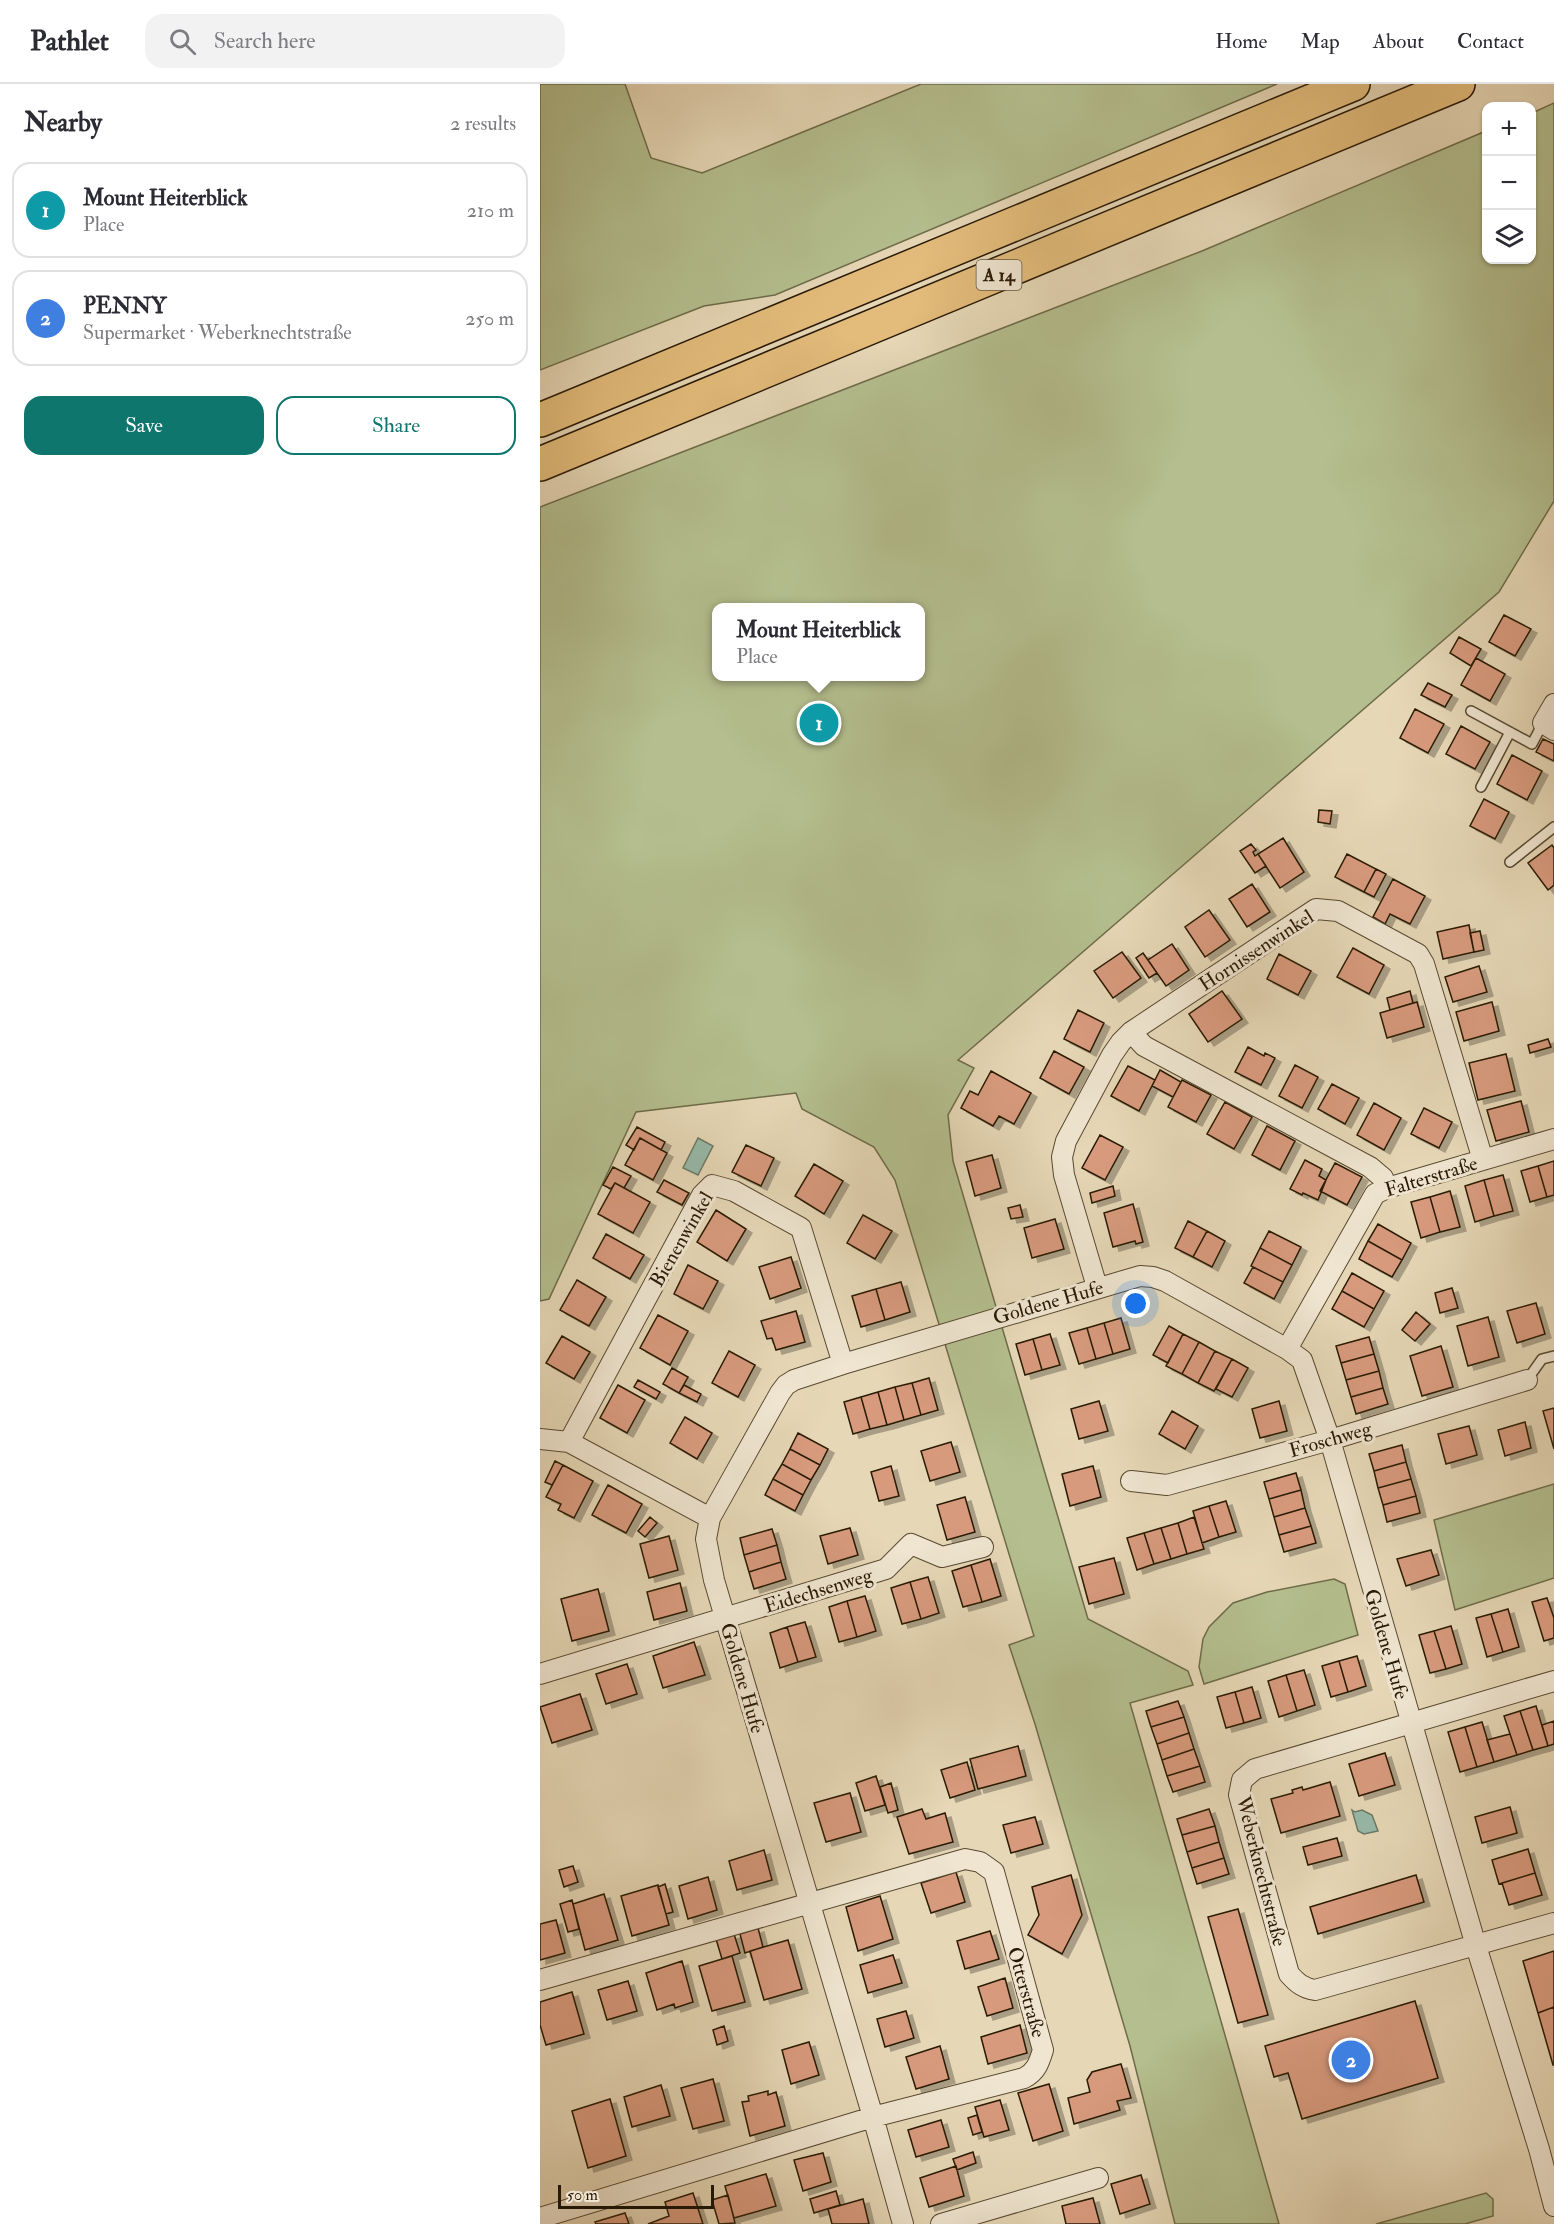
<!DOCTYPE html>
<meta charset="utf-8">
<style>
:root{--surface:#fff;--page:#f2f2f3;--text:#2b2b33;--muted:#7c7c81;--line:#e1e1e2;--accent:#0f766e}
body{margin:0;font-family:"IM FELL Double Pica",serif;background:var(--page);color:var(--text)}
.controls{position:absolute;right:18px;top:18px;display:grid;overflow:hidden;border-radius:12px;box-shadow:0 2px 4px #0004}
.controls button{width:54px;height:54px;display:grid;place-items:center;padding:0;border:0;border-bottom:2px solid var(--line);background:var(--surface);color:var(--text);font:30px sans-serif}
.scale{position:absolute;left:18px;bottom:15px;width:156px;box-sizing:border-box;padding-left:6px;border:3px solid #291a05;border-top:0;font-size:16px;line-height:21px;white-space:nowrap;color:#291a05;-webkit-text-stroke:4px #efe5d0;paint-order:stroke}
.you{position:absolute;left:596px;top:1220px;width:21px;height:21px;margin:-15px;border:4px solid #fff;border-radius:50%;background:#1a73e8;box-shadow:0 0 0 9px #1a73e833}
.badge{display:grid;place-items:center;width:39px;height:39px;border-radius:50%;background:var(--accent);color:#fff;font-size:20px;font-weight:700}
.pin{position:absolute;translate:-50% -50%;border:3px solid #fff;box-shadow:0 2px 6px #0006}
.popup{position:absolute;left:172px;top:519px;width:213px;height:78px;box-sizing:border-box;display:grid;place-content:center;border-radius:12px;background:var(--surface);filter:drop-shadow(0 2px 4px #0005);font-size:20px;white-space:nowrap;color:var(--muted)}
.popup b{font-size:22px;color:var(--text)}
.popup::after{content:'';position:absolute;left:50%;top:100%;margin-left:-12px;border:12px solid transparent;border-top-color:var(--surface)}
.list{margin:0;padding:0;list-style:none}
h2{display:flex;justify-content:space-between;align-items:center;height:78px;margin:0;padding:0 24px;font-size:26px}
h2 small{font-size:20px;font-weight:400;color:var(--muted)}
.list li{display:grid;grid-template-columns:39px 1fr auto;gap:18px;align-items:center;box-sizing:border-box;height:96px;margin:0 12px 12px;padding:0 12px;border:2px solid var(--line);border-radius:18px}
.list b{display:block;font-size:22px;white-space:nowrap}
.list p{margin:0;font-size:20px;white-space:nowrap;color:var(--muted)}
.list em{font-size:20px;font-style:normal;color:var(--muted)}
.actions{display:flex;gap:12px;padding:18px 24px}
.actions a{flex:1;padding:14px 0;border:2px solid var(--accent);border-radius:18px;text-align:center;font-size:21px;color:var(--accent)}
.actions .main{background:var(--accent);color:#fff}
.icon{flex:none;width:33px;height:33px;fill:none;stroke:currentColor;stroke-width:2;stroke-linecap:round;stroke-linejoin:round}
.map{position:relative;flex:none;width:1014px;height:2140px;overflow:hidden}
header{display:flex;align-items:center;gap:36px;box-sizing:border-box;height:84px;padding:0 30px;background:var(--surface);border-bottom:2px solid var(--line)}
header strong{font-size:28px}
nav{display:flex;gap:33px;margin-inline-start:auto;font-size:21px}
.search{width:420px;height:54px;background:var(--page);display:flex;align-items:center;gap:15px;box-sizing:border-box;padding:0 21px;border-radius:18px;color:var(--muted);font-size:22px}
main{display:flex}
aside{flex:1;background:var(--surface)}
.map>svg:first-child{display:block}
.green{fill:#b4be8e;stroke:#6e6c4a;stroke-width:1.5;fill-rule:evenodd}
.water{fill:#97baa9;stroke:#6b7a67;stroke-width:1.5}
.building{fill:#d89a7d;stroke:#291a05;stroke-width:1.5;filter:url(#shadow)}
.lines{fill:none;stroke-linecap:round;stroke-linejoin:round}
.lane-casing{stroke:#584931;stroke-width:12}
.street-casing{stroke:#584931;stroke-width:22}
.highway-casing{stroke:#291a05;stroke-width:36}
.lane{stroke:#efe5d0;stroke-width:9}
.street{stroke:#efe5d0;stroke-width:20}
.highway{stroke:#e3bc7b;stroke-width:33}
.labels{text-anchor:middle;stroke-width:6;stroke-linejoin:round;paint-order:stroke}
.shield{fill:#efe5d0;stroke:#645742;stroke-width:1.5}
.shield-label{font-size:18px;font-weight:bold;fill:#291a05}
.street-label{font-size:20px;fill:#291a05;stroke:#efe5d0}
</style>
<header>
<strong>Pathlet</strong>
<div class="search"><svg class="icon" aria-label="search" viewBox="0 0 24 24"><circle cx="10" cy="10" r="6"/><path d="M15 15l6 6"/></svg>Search here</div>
<nav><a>Home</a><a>Map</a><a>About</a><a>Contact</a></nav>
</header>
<main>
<aside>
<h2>Nearby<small>2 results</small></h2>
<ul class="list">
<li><span class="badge" style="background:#0f9aa8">1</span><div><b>Mount Heiterblick</b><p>Place</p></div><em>210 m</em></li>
<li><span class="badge" style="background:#3f7fe0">2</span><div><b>PENNY</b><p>Supermarket · Weberknechtstraße</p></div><em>250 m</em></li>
</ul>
<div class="actions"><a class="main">Save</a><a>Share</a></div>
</aside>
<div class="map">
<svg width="1014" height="2140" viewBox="0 0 1014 2140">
<defs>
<filter id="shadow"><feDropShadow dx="6" dy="4" stdDeviation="0" flood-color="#0004"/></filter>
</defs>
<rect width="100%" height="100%" fill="#e6d7b6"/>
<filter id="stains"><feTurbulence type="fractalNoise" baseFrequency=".00333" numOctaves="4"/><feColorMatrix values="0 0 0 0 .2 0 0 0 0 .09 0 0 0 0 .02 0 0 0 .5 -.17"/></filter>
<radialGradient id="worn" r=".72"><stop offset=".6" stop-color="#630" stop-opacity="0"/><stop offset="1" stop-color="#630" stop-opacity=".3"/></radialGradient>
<path class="green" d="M0,0H85L111,74L162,89L381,0H737L235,211L164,222L0,286Z
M1014,19V417L959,508L418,976L434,984L408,1031L413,1077L548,1535L648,1587L653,1601L590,1619L739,2140H635L590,1962L495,1640L469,1561L494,1552L355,1096L334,1063L262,1025L256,1009L96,1028L9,1215L0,1217V423L662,167L946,47V176H992V29ZM177,524H381V592H177Z
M1014,1400V1494L915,1526L894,1436Z
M794,1495L805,1500L818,1551L664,1600L659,1583L663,1555L669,1543L693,1519L727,1508Z
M946,2109L953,2115V2132L925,2140H836Z"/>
<path class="water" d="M158,1054L173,1062L158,1091L143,1084Z
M812,1726L815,1728L822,1726L832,1731L838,1747L824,1750L818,1747Z"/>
<path class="building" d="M964,531L991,545L975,572L949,558Z
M919,553L941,565L931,582L910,569Z
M936,574L965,590L950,617L921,601Z
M888,599L912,611L905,623L881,611Z
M875,625L904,640L888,669L860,654Z
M921,642L950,658L935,685L906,670Z
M1003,655L1014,660V677L996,668Z
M972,671L1002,687L987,716L957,700Z
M944,715L969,728L955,755L930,742Z
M779,726L792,727L790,740L778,738Z
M743,754L764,788L740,804L718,770Z
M711,760L716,766L713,768L715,772L718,770L726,782L715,789L700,767Z
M1012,761L1014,764V801L1008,806L988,779Z
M807,770L836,785L824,808L795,793Z
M836,785L846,790L834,813L824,808Z
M853,795L885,812L870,840L850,830L845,840L833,833Z
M712,800L730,828L707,843L689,815Z
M669,826L690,856L665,873L645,843Z
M929,841L934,868L903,875L897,848Z
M940,847L944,866L934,868L930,849Z
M632,860L649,886L626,902L608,876Z
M813,864L844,881L829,910L797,893Z
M582,868L601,894L573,914L554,887Z
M603,869L617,889L609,894L596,874Z
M739,870L771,887L758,911L727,895Z
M939,882L947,908L913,918L905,893Z
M682,907L702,935L668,958L649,930Z
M870,907L873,919L850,926L847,914Z
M877,918L884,943L847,954L840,929Z
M952,918L959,947L924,957L916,928Z
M538,926L564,939L550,968L524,955Z
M1008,955L1011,963L990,969L988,961Z
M708,963L724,972L725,969L735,974L721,1001L695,988Z
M514,967L544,983L529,1010L500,994Z
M966,970L975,1007L938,1016L929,979Z
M755,981L778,993L762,1024L739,1012Z
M588,982L615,996L599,1027L571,1012Z
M620,986L641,998L633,1013L612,1002Z
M451,987L491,1009L474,1040L459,1032L453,1042L421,1024L430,1007L438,1011Z
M642,996L671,1011L656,1038L628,1023Z
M792,1000L819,1014L805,1040L778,1025Z
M981,1017L989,1048L956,1057L947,1026Z
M685,1018L712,1033L694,1065L667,1050Z
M834,1019L861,1034L844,1066L817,1051Z
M884,1024L912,1038L899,1064L871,1050Z
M727,1042L755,1057L740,1086L712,1071Z
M97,1043L125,1058L121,1066L100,1054L94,1066L86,1061Z
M560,1051L583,1063L565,1096L542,1084Z
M100,1054L127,1069L113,1096L85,1081Z
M206,1061L234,1074L221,1102L192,1088Z
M452,1071L461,1104L435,1112L426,1078Z
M765,1076L782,1085L779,1092L786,1096L778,1116L763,1109L762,1111L750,1105Z
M1014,1077V1111L1007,1113L998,1082Z
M795,1079L822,1093L807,1121L780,1107Z
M274,1080L303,1097L284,1130L255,1112Z
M998,1082L1007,1113L990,1118L981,1087Z
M73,1083L91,1092L84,1104L75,1099L71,1105L63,1101Z
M963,1091L973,1127L954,1132L944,1096Z
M124,1096L149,1109L142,1121L117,1108Z
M944,1096L954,1132L935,1138L925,1102Z
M75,1099L110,1118L93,1149L58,1130Z
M573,1102L575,1112L552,1119L550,1109Z
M910,1107L920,1143L900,1148L890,1113Z
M890,1113L900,1148L881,1154L871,1118Z
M593,1120L603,1158L596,1160L595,1157L573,1163L564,1129Z
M480,1121L483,1133L471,1135L468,1124Z
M176,1126L206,1145L187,1177L157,1158Z
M323,1131L352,1147L335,1175L307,1159Z
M515,1135L524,1165L492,1174L484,1144Z
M648,1137L667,1147L653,1173L635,1164Z
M838,1140L871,1159L862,1176L828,1157Z
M667,1147L685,1157L672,1183L653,1173Z
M729,1147L761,1163L752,1181L720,1164Z
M66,1150L104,1171L90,1195L53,1174Z
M828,1157L862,1176L852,1193L819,1175Z
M720,1164L752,1181L743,1198L711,1182Z
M251,1173L261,1204L230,1215L219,1183Z
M148,1181L178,1197L163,1225L134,1210Z
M713,1183L743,1198L734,1215L704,1199Z
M812,1189L844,1207L834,1225L802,1207Z
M37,1196L66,1213L49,1242L20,1226Z
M361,1198L370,1228L345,1236L336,1205Z
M912,1204L918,1224L900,1229L895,1209Z
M336,1205L345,1236L321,1243L312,1212Z
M802,1207L834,1225L824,1243L792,1225Z
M996,1219L1005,1250L977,1259L967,1227Z
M256,1227L265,1258L236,1266L232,1254L227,1255L221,1237Z
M876,1228L890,1240L875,1257L862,1246Z
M118,1231L148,1247L130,1281L100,1264Z
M948,1233L959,1273L928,1282L917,1242Z
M581,1234L590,1265L573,1270L564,1239Z
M564,1239L573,1270L556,1275L547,1244Z
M629,1242L643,1250L628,1279L613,1271Z
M547,1244L556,1275L539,1280L529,1249Z
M510,1250L520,1281L502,1286L493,1255Z
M643,1250L659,1258L642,1290L626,1282Z
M22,1252L50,1268L34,1295L6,1279Z
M829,1253L834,1270L801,1279L796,1262Z
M493,1255L502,1286L485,1291L476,1260Z
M659,1258L675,1267L658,1299L642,1290Z
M901,1262L913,1303L882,1312L870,1272Z
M189,1267L215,1281L198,1313L172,1299Z
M675,1267L692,1275L674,1307L658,1299Z
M834,1270L839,1287L806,1296L801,1279Z
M692,1275L708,1284L692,1313L676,1305Z
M132,1284L148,1293L139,1309L123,1300Z
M839,1287L843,1304L811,1313L806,1296Z
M389,1294L398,1326L381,1331L372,1299Z
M98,1296L120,1308L116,1315L94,1303Z
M372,1299L381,1331L364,1336L355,1303Z
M78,1301L105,1316L87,1349L60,1334Z
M144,1301L161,1310L157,1318L139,1309Z
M355,1303L364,1336L347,1341L338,1308Z
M843,1304L848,1320L816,1330L811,1313Z
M338,1308L347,1341L330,1345L321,1313Z
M321,1313L330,1345L313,1350L304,1318Z
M559,1317L568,1347L539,1355L531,1325Z
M739,1317L747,1347L720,1354L712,1325Z
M1014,1324V1365L1003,1327Z
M632,1327L658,1342L645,1365L619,1350Z
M145,1333L172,1349L157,1375L130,1359Z
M985,1338L991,1364L965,1372L958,1346Z
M929,1342L937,1371L906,1380L898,1350Z
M258,1349L288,1365L280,1381L250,1365Z
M411,1358L420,1388L390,1397L381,1367Z
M862,1361L866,1378L834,1387L829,1370Z
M250,1365L280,1381L271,1396L242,1380Z
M15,1377L23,1381L12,1401L5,1398Z
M866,1378L871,1395L838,1404L834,1387Z
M242,1380L271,1396L263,1411L233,1395Z
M23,1381L53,1397L34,1434L18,1426L21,1420L6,1413Z
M351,1382L359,1412L339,1417L331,1388Z
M553,1382L561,1413L530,1422L522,1390Z
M756,1389L761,1406L729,1415L724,1398Z
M233,1395L263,1411L255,1427L225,1411Z
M871,1395L876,1412L843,1421L838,1404Z
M68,1401L102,1420L86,1449L52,1431Z
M761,1406L765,1424L734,1433L729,1415Z
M876,1412L880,1429L847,1438L843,1421Z
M425,1413L435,1448L407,1456L397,1421Z
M686,1417L696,1448L679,1453L669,1422Z
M669,1422L679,1453L662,1459L653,1427Z
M765,1424L771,1442L739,1451L734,1433Z
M110,1433L117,1439L105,1453L98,1447Z
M654,1433L664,1465L647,1470L638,1439Z
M638,1439L647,1470L631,1475L621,1444Z
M771,1442L776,1459L744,1468L739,1451Z
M310,1444L318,1471L288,1480L280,1452Z
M621,1444L631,1475L614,1480L604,1449Z
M232,1445L237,1461L204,1471L200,1454Z
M604,1449L614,1480L597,1486L587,1454Z
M129,1452L138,1486L109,1494L100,1460Z
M237,1461L241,1478L209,1488L204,1471Z
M891,1466L899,1491L866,1502L857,1475Z
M574,1474L584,1510L549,1520L539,1483Z
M450,1475L461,1512L442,1518L431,1481Z
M241,1478L246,1495L214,1505L209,1488Z
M431,1481L442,1518L423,1523L412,1487Z
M388,1493L399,1529L381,1535L370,1498Z
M370,1498L381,1535L362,1540L351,1504Z
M140,1499L147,1527L114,1536L107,1508Z
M58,1505L69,1547L32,1557L21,1515Z
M325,1512L336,1547L317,1553L307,1517Z
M1007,1514L1014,1534V1554L1004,1557L992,1518Z
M307,1517L317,1553L299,1558L289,1523Z
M968,1525L979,1563L963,1568L951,1530Z
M951,1530L963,1568L947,1573L936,1534Z
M265,1538L276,1573L258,1578L247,1543Z
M911,1542L922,1580L906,1585L894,1547Z
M247,1543L258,1578L240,1584L230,1549Z
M894,1547L906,1585L890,1589L879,1551Z
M154,1558L165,1591L123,1604L113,1572Z
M817,1572L826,1602L808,1608L799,1577Z
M799,1577L808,1608L791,1613L782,1582Z
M87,1580L97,1610L66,1620L56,1590Z
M764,1586L775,1621L757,1627L746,1591Z
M746,1591L757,1627L739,1633L728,1597Z
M712,1603L721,1634L704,1639L695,1608Z
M695,1608L704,1639L686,1644L677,1613Z
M40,1610L52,1646L12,1659L0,1623Z
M638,1617L644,1633L611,1643L606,1627Z
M996,1622L1008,1662L993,1666L980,1627Z
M980,1627L993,1666L977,1671L964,1632Z
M644,1633L649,1649L617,1660L611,1643Z
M1014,1637V1660L1008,1662L1002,1641Z
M942,1638L954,1678L937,1683L925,1643Z
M925,1643L937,1683L920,1688L908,1648Z
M649,1649L654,1665L622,1676L617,1660Z
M970,1650L977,1671L954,1678L947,1656Z
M478,1662L486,1692L438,1705L430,1675Z
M654,1665L660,1682L627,1692L622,1676Z
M845,1669L855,1701L819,1712L809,1680Z
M427,1678L435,1706L410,1714L401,1686Z
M660,1682L665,1698L633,1708L627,1692Z
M336,1692L345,1721L325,1727L316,1699Z
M790,1698L800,1732L741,1749L731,1715L753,1709L752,1706L762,1703L763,1706Z
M351,1699L358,1726L348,1729L340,1703Z
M310,1709L321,1748L286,1758L274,1719Z
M970,1723L977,1749L942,1759L935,1733Z
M382,1725L386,1735L405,1729L413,1758L369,1770L357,1733Z
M669,1725L675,1742L642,1751L637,1735Z
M495,1733L503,1760L471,1769L463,1741Z
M675,1742L679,1758L647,1768L642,1751Z
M797,1754L802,1772L768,1781L763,1763Z
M679,1758L684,1774L652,1784L647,1768Z
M988,1765L995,1789L959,1800L952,1776Z
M224,1766L232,1796L197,1806L189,1777Z
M684,1774L689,1790L657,1800L652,1784Z
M33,1782L38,1798L24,1803L19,1786Z
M416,1788L425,1818L391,1829L381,1799Z
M995,1789L1002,1811L969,1821L962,1799Z
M531,1791L542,1831L522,1870L488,1851L499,1831L492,1803Z
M876,1791L884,1818L778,1850L770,1823Z
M168,1793L177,1826L148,1835L139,1802Z
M125,1800L133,1828L126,1830L118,1803Z
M118,1801L129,1841L92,1852L81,1812Z
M64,1810L78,1856L45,1866L33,1820Z
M340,1812L353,1855L318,1867L306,1823Z
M32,1816L39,1845L28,1848L20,1820Z
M698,1825L728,1931L698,1939L668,1833Z
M16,1836L25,1869L0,1876V1840Z
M218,1844L223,1863L205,1869L200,1850Z
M450,1847L459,1875L425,1885L417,1857Z
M194,1850L200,1869L182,1875L176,1855Z
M248,1856L262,1905L224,1916L210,1867Z
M1014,1867V1923L998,1929L983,1877Z
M353,1871L362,1899L328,1909L320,1881Z
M192,1872L205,1918L172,1927L159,1882Z
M142,1877L153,1918L135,1924L134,1920L117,1926L106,1889Z
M465,1894L473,1924L447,1932L438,1903Z
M88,1897L97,1927L67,1936L58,1906Z
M32,1908L44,1950L6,1961L0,1941V1918Z
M875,1917L898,1994L762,2035L748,1989L734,1993L725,1962Z
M1014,1923V1981H1013L998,1929Z
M366,1927L374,1954L345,1963L337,1935Z
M480,1941L487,1969L448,1980L441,1953Z
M184,1942L188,1957L177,1961L173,1946Z
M269,1958L279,1991L251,2000L242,1966Z
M400,1962L409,1995L376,2005L366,1973Z
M581,1980L591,2014L577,2017L580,2026L534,2040L528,2014L550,2008L547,1996L552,1988Z
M173,1995L184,2037L153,2045L141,2004Z
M509,2000L523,2047L493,2057L478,2009Z
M121,2001L130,2032L92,2043L84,2013Z
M228,2007V2011L236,2008L245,2042L210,2052L202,2018L209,2017L208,2012Z
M70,2015L86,2072L48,2084L32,2027Z
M460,2016L469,2046L444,2053L435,2023Z
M437,2031L442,2048L433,2051L428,2034Z
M401,2036L409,2063L376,2073L368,2046Z
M433,2068L436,2079L417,2086L413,2075Z
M283,2069L291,2098L263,2107L254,2076Z
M416,2082L424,2112L389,2123L380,2094Z
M226,2090L236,2122L194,2134L185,2102Z
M601,2091L610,2120L580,2130L571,2100Z
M296,2107L300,2121L274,2129L270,2115Z
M153,2109L163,2140H108L129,2132L125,2118Z
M188,2111L195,2139L179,2140L172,2116Z
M553,2114L560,2140H526L522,2122Z
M323,2115L329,2140H292L288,2125Z
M85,2129L89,2140H56L55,2138Z"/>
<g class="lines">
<defs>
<path id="lane" d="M931,627L992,660L1003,639
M941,703L970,648
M970,778L1014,743
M987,1296L1002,1275L1014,1272"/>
<path id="street" d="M1014,620L1003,639L1014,646
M591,948L604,962L830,1083L843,1094L847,1104
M557,1203L524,1091L522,1073L526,1057L572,971L581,958L591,948L776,825L798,827L878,870L884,880L943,1076
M747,1265L835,1110L847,1104L1014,1055
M0,1355L29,1358L170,1434
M29,1358L162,1111L172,1101L194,1107L261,1144L303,1280
M591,1397L627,1401L790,1356L987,1296
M0,1590L346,1485L371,1460L402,1473L443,1463
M1014,1597L715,1685L702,1696L699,1711L749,1890C757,1899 763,1904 775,1906L1014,1839
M0,1896L425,1775L440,1778L454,1788L503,1966C499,1979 496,1988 484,1994L333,2033L0,2134
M363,2140L333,2033L174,1496L166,1455L170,1434L240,1309L246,1301L254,1296L303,1280L600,1192L613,1193L625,1197L747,1265L762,1276L790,1356L936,1862L999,2065L1014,2122
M401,2140L558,2094"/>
<path id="highway" d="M0,336L813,0
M0,380L918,0"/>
</defs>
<use href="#lane" class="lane-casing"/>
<use href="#street" class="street-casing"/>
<use href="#highway" class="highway-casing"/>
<use href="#lane" class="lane"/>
<use href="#street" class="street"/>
<use href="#highway" class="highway"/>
</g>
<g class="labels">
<rect class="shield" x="436.5" y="176" width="45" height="30" rx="4.5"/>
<g class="shield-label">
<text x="459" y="197">A 14</text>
</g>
<g class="street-label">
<text transform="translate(716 866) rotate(-33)" y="7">Hornissenwinkel</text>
<text transform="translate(891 1092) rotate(-17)" y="7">Falterstraße</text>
<text transform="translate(141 1155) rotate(-60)" y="7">Bienenwinkel</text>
<text transform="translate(508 1218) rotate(-16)" y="7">Goldene Hufe</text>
<text transform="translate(790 1355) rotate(-16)" y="7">Froschweg</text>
<text transform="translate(278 1506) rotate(-17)" y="7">Eidechsenweg</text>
<text transform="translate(847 1560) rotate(74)" y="7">Goldene Hufe</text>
<text transform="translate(203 1594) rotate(74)" y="7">Goldene Hufe</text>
<text transform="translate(722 1787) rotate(76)" y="7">Weberknechtstraße</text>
<text transform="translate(487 1908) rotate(74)" y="7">Otterstraße</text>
</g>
</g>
<rect width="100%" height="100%" filter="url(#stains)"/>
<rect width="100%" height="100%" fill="url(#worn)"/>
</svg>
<div class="controls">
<button>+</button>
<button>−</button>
<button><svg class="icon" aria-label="layers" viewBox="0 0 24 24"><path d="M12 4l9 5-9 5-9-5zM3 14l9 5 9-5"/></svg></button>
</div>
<div class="scale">50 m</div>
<div class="you"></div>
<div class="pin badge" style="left:279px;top:639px;background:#0f9aa8">1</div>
<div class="popup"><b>Mount Heiterblick</b>Place</div>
<div class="pin badge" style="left:811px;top:1976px;background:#3f7fe0">2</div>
</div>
</main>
